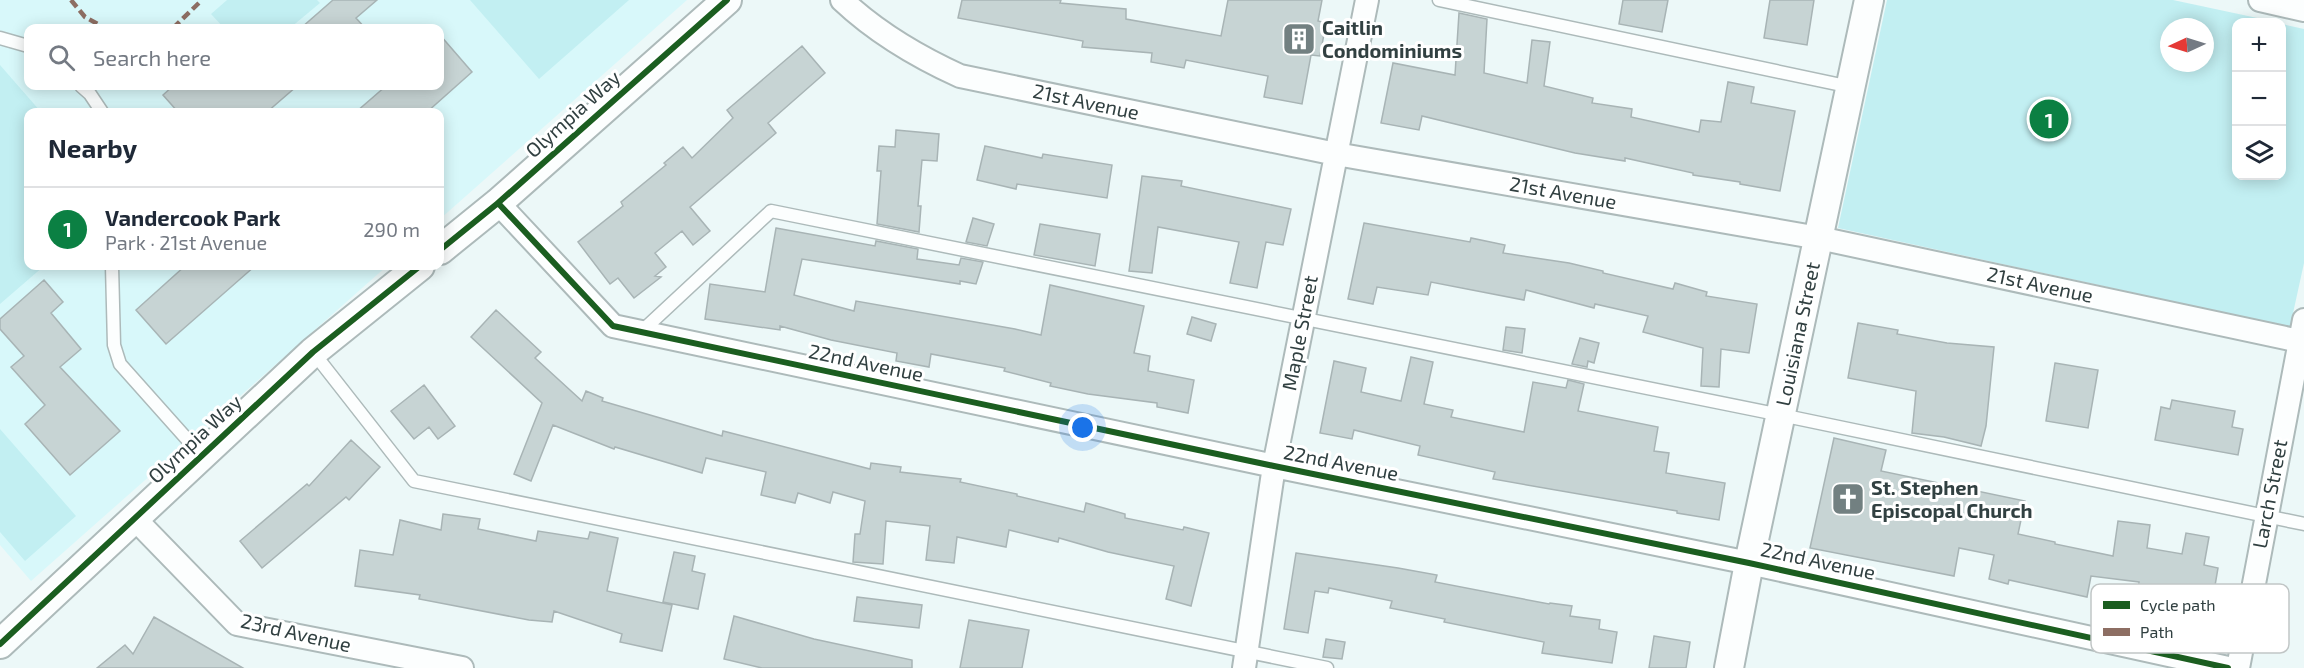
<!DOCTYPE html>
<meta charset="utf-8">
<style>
:root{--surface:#fff;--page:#f6f6f7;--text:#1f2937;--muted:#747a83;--line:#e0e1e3;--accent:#0b8043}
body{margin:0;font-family:"Exo 2",sans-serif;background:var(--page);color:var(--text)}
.controls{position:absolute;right:18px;top:18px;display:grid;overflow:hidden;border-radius:12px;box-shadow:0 3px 15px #0003}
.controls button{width:54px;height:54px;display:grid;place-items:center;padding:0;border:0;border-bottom:2px solid var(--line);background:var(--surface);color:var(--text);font:30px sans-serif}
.compass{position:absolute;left:2160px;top:18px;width:54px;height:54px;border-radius:50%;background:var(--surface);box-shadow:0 3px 15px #0003;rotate:266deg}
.you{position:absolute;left:1083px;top:428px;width:21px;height:21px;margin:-15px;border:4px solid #fff;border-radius:50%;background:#1a73e8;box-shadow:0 0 0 9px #1a73e833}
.badge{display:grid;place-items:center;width:39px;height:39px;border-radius:50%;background:var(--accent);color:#fff;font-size:20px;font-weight:700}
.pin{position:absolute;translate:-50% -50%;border:3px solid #fff;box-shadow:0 2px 6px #0006}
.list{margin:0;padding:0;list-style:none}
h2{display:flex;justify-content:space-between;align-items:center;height:78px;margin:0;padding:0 24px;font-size:26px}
h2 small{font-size:20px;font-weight:400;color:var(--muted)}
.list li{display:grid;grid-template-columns:39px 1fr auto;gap:18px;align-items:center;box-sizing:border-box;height:84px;padding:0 24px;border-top:2px solid var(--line)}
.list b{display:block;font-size:22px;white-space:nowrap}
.list p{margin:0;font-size:20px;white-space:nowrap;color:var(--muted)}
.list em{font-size:20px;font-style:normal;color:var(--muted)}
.icon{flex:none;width:33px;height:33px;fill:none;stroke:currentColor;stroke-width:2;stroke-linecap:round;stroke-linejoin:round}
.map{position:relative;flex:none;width:2304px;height:668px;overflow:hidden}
.search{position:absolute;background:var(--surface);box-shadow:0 3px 15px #0003;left:24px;top:24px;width:420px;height:66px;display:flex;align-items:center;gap:15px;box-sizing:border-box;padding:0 21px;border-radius:12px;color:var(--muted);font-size:22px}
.panel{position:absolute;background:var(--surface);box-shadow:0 3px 15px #0003;left:24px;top:108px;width:420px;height:162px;border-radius:12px}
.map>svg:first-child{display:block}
.built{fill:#d8f8fa;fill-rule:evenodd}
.green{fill:#c2eff2;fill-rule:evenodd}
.building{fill:#c7d4d4;stroke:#a8b4b5;stroke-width:1.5}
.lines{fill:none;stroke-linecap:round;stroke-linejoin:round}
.service-casing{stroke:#adbaba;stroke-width:15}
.minor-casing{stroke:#adbaba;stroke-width:26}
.tertiary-casing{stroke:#adbaba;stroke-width:32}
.service{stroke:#fcfefe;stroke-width:12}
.minor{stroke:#fcfefe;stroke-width:22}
.tertiary{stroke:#fcfefe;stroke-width:28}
.quiet{stroke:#8d6e63;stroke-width:4.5;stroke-dasharray:9 4.5;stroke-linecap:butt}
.cycleway-casing{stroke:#fff;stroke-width:10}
.cycleway{stroke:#1b5e20;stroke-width:6}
.labels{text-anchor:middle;stroke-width:6;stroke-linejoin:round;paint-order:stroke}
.poi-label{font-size:20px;font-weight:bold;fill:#314041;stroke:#fff;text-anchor:start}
.street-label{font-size:20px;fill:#314041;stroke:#fff}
.key{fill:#fff;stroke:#c1c6c6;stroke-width:1.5}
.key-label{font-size:16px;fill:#314041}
</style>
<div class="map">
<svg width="2304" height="668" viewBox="0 0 2304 668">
<rect width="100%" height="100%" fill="#ecf8f8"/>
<path class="built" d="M0,0H687L440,219V112H28V266H387L31,581L0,545ZM28,28H440V86H28Z"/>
<path class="green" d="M227,0H317L320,3L290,28H224L211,14Z
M470,0H629L539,79Z
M1887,0H2173L2276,22H2236V176H2282V24L2304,29V263L2290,327L1838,228ZM2169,27H2205V63H2169Z
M0,65L41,112H28V266H44L0,304Z
M0,429L76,516L25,561L0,532Z"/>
<path class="building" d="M333,0H377L356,18L365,28H301Z
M962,0H1061L1060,3L1126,9V19L1221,36L1228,0H1322L1318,21L1326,23L1320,56L1311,55L1302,104L1264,97L1268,76L1186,60L1184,68L1151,62L1152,53L1082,47L1083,41L958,18Z
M1623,0H1668L1662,32L1619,24Z
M1770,0H1814L1807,45L1764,38Z
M1459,13L1487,19L1484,73L1527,83L1532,40L1550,42L1544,86L1593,98L1592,103L1632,109L1631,117L1699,132L1701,120L1721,122L1728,82L1754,87L1751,103L1795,111L1780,191L1740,184V182L1693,175V173L1625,158V161L1575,153L1422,116L1419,130L1381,123L1393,63L1455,75Z
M440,35L472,72L427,112H356L386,86H440Z
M802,46L825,73L768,123L776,133L690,207L710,231L693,245L682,231L655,253L666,267L655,276L661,277L634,298L618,278L610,284L578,242L623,206L621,202L666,165L664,163L683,147L692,158L733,118L727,110Z
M173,86H297L267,112H178L163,95Z
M896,130L939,134L937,161L922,160L918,206H921L919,232L877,224L881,171H877L879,146L895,147Z
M985,146L1042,158L1043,154L1112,165L1107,198L1017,184L1016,189L977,180Z
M1142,176L1182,181L1181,186L1291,209L1283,245L1266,242L1257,288L1230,283L1239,242L1158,227L1152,273L1129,271Z
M973,218L994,224L987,246L966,242Z
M1364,223L1470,242L1471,238L1505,245L1503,253L1569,263L1603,271V273L1673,289L1675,283L1707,292L1706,296L1757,304L1749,353L1721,349L1719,387L1701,386L1703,348L1643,332L1648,316L1595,304L1594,308L1526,290L1524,300L1431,282L1428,295L1377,287L1373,304L1348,299Z
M1040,224L1100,234L1095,266L1034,255Z
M776,228L875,246L876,241L918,249L917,259L959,265L961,258L983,262L976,284L960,281V284L802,259L794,295L854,311L856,301L1015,329L1041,335L1050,285L1144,306L1134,353L1150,356L1148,371L1194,380L1188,413L1157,407V403L1088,394L1050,386L1051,383L1004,371L1005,368L931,354L929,367L896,361L897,353L831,340L780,326V330L705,319L710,284L765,292Z
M185,266H255L166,344L136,310Z
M44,280L63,302L51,313L81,349L60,367L120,431L70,475L25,424L45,405L11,367L24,356L0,329V319Z
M496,310L541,352L535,358L582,401L586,391L603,398L602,401L722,436L723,431L870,469L871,463L901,467L900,472L961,479L960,482L1017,494V496L1084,512L1086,503L1125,514V518L1183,530L1184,527L1209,533L1191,606L1166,599L1174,566L1108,552L1059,538L1058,542L1009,530L1006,547L957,537L954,563L926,560L930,526L886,521L883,564L853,562L855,534H860L865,501L833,492L830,503L798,493L795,503L761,495L766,472L706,458L702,473L615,447L614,449L553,425L531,481L514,474L542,403L471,337Z
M1192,317L1216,324L1211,341L1187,334Z
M1858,323L1898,330L1897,334L1947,343L1994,347L1986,426L1981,446L1944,437L1912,433L1916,391L1848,378Z
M1506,327L1525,329L1522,353L1503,350Z
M1580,338L1599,343L1594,363L1588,361L1587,367L1572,364Z
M1411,357L1433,362L1424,404L1453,410L1451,417L1524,432L1533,382L1566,388L1568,380L1584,384L1578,411L1658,427L1654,451L1669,453L1666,473L1725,483L1719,520L1677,513V511L1493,479L1495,472L1418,455L1420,446L1354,430L1352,439L1320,433L1334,361L1366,368L1361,392L1401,401Z
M2055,363L2098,370L2088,428L2046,421Z
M424,385L455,426L438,439L429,427L414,439L391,411Z
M2172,400L2235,411L2232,427L2243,429L2238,455L2155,440L2161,407L2170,409Z
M1834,438L1886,450L1881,471L2025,501L2018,534L2055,542V544L2113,556L2118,521L2150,525L2147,548L2182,554L2186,533L2209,537L2204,565L2218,568L2209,621L2136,610L2139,582L2091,576L2087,597L2009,580L2008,584L1989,579L1994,555L1959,548L1954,576L1810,548Z
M351,440L380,467L349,500L346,497L262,568L240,541L307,484L309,486Z
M443,514L480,519L478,529L536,541L538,531L588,539L590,532L618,538L607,591L672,605L662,651L620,642L622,634L554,611L552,622L529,620L419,599L420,595L355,586L360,550L393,555L400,520L441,530Z
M674,552L695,556L692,571L705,574L698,609L663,602Z
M1296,553L1398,568L1437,575L1435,582L1549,604L1550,603L1572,606L1570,616L1600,620L1599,629L1617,632L1612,663L1542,653L1544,642L1444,622L1445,619L1390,608L1392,601L1329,588L1328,593L1315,591L1308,633L1284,629Z
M857,597L922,605L919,628L854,621Z
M734,616L814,639L912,660V668H762L724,659Z
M154,617L243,668H97L125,645L133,654Z
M969,620L1029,630L1022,668H960Z
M1654,636L1690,642L1686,668H1649Z
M1326,639L1345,642L1342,659L1323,657Z"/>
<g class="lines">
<defs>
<path id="service" d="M1439,0L1851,87
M0,38L28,46
M81,86L90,94L102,112
M112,266L114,345L120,364L202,456
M641,332L771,211L1781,415L2304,524
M313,352L414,481L1327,668"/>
<path id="minor" d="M842,0C877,33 916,56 960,76L1336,154L1819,238L2304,342
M2260,0L2304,10
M498,203L613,326L1274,466L1749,563L2228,668
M135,519L237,624L462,668
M1244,668L1274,466L1367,0
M2238,668L2304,320"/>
<path id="tertiary" d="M440,250L498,203L727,0
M0,644L313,352L420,266
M1729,668L1749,563L1869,0"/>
</defs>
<use href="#service" class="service-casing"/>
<use href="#minor" class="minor-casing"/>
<use href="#tertiary" class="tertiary-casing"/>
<use href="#service" class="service"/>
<use href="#minor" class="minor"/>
<use href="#tertiary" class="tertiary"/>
<path class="quiet" d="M71,0L85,17L105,28
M173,28L202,0"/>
<defs>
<path id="cycleway" d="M498,203L613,326L1274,466L1749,563L2228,668
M440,250L498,203L727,0
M0,644L313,352L420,266"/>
</defs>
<use href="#cycleway" class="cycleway-casing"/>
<use href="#cycleway" class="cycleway"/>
</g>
<defs>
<symbol id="building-square" viewBox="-11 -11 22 22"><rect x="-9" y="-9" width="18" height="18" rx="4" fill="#728081" stroke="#fff"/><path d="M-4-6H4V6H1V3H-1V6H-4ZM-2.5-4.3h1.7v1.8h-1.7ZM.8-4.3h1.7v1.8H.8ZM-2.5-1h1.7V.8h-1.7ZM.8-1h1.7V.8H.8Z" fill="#fff"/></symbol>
<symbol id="church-square" viewBox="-11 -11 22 22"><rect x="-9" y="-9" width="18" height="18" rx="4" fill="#728081" stroke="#fff"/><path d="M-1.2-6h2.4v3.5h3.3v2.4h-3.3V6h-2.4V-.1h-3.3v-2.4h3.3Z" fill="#fff"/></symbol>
</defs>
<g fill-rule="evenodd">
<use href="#building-square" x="1280" y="20" width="38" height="38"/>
<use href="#church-square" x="1829" y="480" width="38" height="38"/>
</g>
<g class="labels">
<g class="poi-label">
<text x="1322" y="35">Caitlin<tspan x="1322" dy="23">Condominiums</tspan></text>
<text x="1871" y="495">St. Stephen<tspan x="1871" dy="23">Episcopal Church</tspan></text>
</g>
<g class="street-label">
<text transform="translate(1086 102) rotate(12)" y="7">21st Avenue</text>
<text transform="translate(573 114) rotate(-42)" y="7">Olympia Way</text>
<text transform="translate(1563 193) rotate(10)" y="7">21st Avenue</text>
<text transform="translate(2040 285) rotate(12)" y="7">21st Avenue</text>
<text transform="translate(1300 333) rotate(-79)" y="7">Maple Street</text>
<text transform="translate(1798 334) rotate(-78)" y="7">Louisiana Street</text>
<text transform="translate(866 363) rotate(12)" y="7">22nd Avenue</text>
<text transform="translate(195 439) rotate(-43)" y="7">Olympia Way</text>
<text transform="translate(1341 463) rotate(11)" y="7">22nd Avenue</text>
<text transform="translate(2270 494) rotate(-79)" y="7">Larch Street</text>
<text transform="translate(1818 561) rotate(12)" y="7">22nd Avenue</text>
<text transform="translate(296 633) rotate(13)" y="7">23rd Avenue</text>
</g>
</g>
<rect x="2091" y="584" width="198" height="69" rx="9" class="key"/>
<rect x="2103" y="601" width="27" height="8" fill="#1b5e20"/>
<rect x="2103" y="628" width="27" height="8" fill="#8d6e63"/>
<g class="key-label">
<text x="2140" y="611">Cycle path</text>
<text x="2140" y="638">Path</text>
</g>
</svg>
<div class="controls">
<button>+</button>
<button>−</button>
<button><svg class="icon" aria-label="layers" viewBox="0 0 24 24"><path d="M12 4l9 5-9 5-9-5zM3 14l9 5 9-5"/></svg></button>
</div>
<svg class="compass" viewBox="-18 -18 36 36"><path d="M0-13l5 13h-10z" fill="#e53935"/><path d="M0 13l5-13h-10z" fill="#747a83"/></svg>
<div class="you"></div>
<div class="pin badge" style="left:2049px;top:119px">1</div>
<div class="search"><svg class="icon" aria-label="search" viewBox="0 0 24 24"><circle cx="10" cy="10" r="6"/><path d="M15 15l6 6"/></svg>Search here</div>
<section class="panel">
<h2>Nearby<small></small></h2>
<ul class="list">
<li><span class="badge">1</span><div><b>Vandercook Park</b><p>Park · 21st Avenue</p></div><em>290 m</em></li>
</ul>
</section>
</div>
